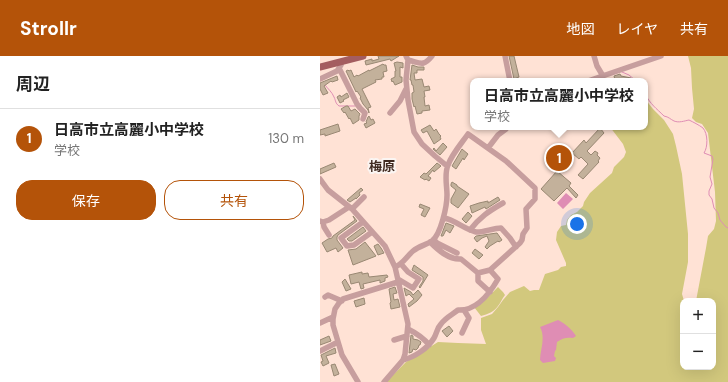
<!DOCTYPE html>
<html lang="ja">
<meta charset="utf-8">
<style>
:root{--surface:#fff;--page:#f6f6f6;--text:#222;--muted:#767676;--line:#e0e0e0;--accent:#b45309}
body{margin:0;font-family:"DM Sans","Noto Sans JP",sans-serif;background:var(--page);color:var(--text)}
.controls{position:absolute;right:12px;bottom:12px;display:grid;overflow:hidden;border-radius:8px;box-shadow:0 4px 16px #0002}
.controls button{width:36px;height:36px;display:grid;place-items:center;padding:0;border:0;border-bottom:1px solid var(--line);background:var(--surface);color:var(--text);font:20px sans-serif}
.you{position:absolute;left:257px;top:168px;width:14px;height:14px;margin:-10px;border:3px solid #fff;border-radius:50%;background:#1a73e8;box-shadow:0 0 0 6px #1a73e833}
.badge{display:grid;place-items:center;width:26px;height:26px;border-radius:50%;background:var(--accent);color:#fff;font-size:13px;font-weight:700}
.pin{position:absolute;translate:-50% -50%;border:2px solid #fff;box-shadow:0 1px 4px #0006}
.popup{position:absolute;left:150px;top:22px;width:178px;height:52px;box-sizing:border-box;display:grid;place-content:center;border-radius:8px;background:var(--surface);filter:drop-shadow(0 1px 3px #0005);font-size:13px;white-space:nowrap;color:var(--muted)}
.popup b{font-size:15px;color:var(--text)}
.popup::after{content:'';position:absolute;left:50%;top:100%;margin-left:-8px;border:8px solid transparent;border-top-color:var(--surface)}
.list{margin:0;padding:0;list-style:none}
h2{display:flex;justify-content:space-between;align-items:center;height:52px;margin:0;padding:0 16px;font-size:17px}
h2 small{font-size:13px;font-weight:400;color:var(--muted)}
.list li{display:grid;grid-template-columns:26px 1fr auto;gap:12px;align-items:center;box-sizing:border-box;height:60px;padding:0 16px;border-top:1px solid var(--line)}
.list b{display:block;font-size:15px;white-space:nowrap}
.list p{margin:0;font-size:13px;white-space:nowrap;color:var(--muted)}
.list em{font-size:13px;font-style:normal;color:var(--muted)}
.actions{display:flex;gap:8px;padding:12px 16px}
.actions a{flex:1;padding:9px 0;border:1px solid var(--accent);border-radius:16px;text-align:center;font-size:14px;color:var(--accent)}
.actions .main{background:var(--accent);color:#fff}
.map{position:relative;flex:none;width:408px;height:326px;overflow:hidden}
header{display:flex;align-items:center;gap:24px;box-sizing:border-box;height:56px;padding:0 20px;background:var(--accent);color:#fff}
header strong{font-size:19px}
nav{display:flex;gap:22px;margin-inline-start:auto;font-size:14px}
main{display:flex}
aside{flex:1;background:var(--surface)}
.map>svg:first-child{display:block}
.green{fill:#d2c87d}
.water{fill:#df8db4}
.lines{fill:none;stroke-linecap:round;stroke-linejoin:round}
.stream{stroke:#df8db4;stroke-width:1}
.building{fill:#c3b19b;stroke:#998873}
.minor{stroke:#c79e9e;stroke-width:5.5}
.major{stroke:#a45d60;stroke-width:7}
.labels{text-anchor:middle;stroke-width:4;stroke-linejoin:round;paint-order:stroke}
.quarter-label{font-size:13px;font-weight:bold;fill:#412b21;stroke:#fbf5f2}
</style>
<header>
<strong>Strollr</strong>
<nav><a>地図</a><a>レイヤ</a><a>共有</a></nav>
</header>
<main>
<aside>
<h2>周辺<small></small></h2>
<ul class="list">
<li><span class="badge">1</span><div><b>日高市立高麗小中学校</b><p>学校</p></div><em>130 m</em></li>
</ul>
<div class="actions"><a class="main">保存</a><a>共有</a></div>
</aside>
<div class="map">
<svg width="408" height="326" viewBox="0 0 408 326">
<rect width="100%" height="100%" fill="#ffe2d5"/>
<path class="green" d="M368,0H408V326H66L86,306L118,286L138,287L166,288L161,274V262L172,258L178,251L183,244L190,236L204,230L210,235L214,234H219L225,218L238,214L241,211L246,210V207L236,184L237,176L241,170L246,169L247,164L251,159L257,156L263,150L264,146L270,137L292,117L294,111L304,101L306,96L303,88L290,71H325V43L333,53L344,64L353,78L356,90L362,118L368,178V206L362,238L364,245H363V311H393V245H376L386,192L388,180L394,173L396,165L395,136L388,77L382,68L376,66L372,62L374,53L372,32L371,12Z
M178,231L183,236L185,239C182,243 181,246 178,250C174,256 168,258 161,260L154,251L164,245Z"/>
<path class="water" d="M246,137L253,143L243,153L237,147Z
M238,264C244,267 252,273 256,280L253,282C247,281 242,282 237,286L236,294L235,295L234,300L236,302L235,305L223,307L220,304C220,294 226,282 220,271Z"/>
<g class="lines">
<path class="stream" d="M302,16L309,19L316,25
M5,29C8,33 12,36 14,41C16,45 15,47 19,50H35
M325,38C331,49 336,52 344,60C349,61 350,63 354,65C359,67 364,65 369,64C373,66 379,69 383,72C388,78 388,91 384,97L392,100L393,103L390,121L392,128L389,135V139L392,143L394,152L398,157L400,164L406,171L408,172"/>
</g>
<path class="building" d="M58,0H79L71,5L70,3L46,9L45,5L52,3V5L59,3Z
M189,0H194L199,21L194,23Z
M77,6L83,7V12L80,11V21H82V26L75,29L73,25L72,26L71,23L75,21V15H76L74,7Z
M63,8L64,9H66L67,15L63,16L64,21H62V23L55,24L56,26L42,33L51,51L48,52L49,56V57L48,54L43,48L40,42L41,41L37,35L36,36L26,15L28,14L29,15L31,14L34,21L37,19L38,20L49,14V15Z
M92,9L98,11H104V14H97V17H94L95,24L102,23L104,31L109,30L110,34L104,35L105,41H104L105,50L109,49L110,54L102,55V57L97,58L95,50L94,51L92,43V37L94,36L93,29H92L91,24H90Z
M300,18L301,20L311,22V25H298V24H295L294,20Z
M17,20L18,24L12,26L11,25L4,30L8,37L3,39L0,33V27Z
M27,37L29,41L23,44L24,45L20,47L17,41L20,39L21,41Z
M26,50H28L31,55L35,53L40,58L39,60V64L33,68L30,62L29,63L25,56L24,57L21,53Z
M49,60L51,64L53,63L55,67L46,72L44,68L47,67L46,66L48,61Z
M18,68L20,75L5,80V78L0,79V74Z
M110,69L114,75L116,73L119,78L121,80L120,81L121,83L114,88L107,75L103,77L101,74Z
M280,72L284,77L267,95L271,99L275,95L278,97L277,99L280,102L278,105L279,106L263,123L258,119L268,108L261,101L259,103L252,97L264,84L266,87Z
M123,87L127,91L120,99L113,93L114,92L116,95Z
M142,93L148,98L144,104L143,102L136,113L132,110Z
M14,107L16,111L0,118V113Z
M117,107L121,110L114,116L113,114L108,120L111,122L109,125L106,123L105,124L100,121L104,117L106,118Z
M237,115L251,127L249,130L258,139L256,142L247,132L234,145L221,133Z
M132,126L137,129V130L149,138L138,152L131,147V143L136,134L131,130V128Z
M41,132L43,134L39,137L40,139L36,143V142L30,146L27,144Z
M178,141L180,144L166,153L165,151L152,157L150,150L159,147L168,145V147Z
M100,148L110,152L105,161L101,159L104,153L99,151Z
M148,156L152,160L146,167L142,163Z
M33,160L37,165L18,179L17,181V184L23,192L18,196L16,192L7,196L2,187L8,183L12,182L13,180L35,164Z
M126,167L134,170L130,177L126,174L123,180H121Z
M43,171L46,175L32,185H29L27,183Z
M177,177L182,184L179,186L178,185L170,190L167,193L165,191L169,185L167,180L162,182L157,186L154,182L156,180Z
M45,186L56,200L33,209L28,194L36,193Z
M58,188L61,192L64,197L58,199L54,190Z
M155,193L163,199L159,203L152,197Z
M94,209L108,219L100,232L99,231L103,225V221L92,214Z
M42,216V218L48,217L49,221L67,219L68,221L65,222V225L60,227V224L43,228L44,232L41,233L39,226L31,228L29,219Z
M25,223L31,233L26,235L22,226Z
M75,231L77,237L73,238L74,244L78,243L80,251L71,253L70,247L71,246L69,233Z
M84,232L91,236L93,239L98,234L102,239L97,245L89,251L88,248L94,243L89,238L86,240Z
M44,242L45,248L36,251L34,245Z
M129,270L133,275L127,281L122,275Z
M91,279L93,280V283L98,284L101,286L100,289H99L98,292L96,294L93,293L92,296L89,297Z
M9,280L11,285L0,289V284Z
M15,292L16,297L6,300L9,307L3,310L1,306L3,305L1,299Z
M15,308L19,318L14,320L11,309Z"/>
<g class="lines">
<path class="minor" d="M86,0L88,4L86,24L88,44L94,76L102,88L115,100L127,110
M185,0L190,25
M274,0L277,10L283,20
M88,4C101,7 103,11 112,0
M19,12L37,48L40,52L45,57L43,63
M0,23L17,15L21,9
M268,25L341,0
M70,57L80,45L86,33
M168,92L178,79L186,73L187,71
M0,123L8,134L32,153L65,190L75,211L88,268L85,298L83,304L64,326
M32,153L44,141
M124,162C135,164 144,173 156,176C161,177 174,172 181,172L190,182L196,191
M0,165L3,166L9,164L29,151
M3,166L4,171L9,179
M43,166L21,182L27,190L34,189L52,176
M150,174C160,161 169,155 183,147
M114,184L117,187L137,197
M75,211C84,207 86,201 93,195C99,190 106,189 112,185C121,178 127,150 127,139C127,130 124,118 128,109C132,98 141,88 148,78L186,105L215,132V143L206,153L207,172L203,178L202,184L200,187L170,214L158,217L141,203C129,204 118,194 110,186
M158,217V225L170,236
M78,223L93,232L99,223L88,216L81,208
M5,241L8,239L22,245
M0,267L13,261
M88,273C96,277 103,281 109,289
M142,277L149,262L144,254
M74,284L87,280
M0,295L18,286
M83,304C95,301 108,292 114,282C117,277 117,272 121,268C125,262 133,258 138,254C156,255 170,237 178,223L170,214
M38,326L22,299L13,269V263L15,253L19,247L23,243L78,226"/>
<path class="major" d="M0,11L43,0"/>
</g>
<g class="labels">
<g class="quarter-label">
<text x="62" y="115">梅原</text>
</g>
</g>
</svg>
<div class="controls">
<button>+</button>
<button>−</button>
</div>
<div class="you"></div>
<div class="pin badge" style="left:239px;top:102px">1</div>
<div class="popup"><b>日高市立高麗小中学校</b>学校</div>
</div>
</main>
